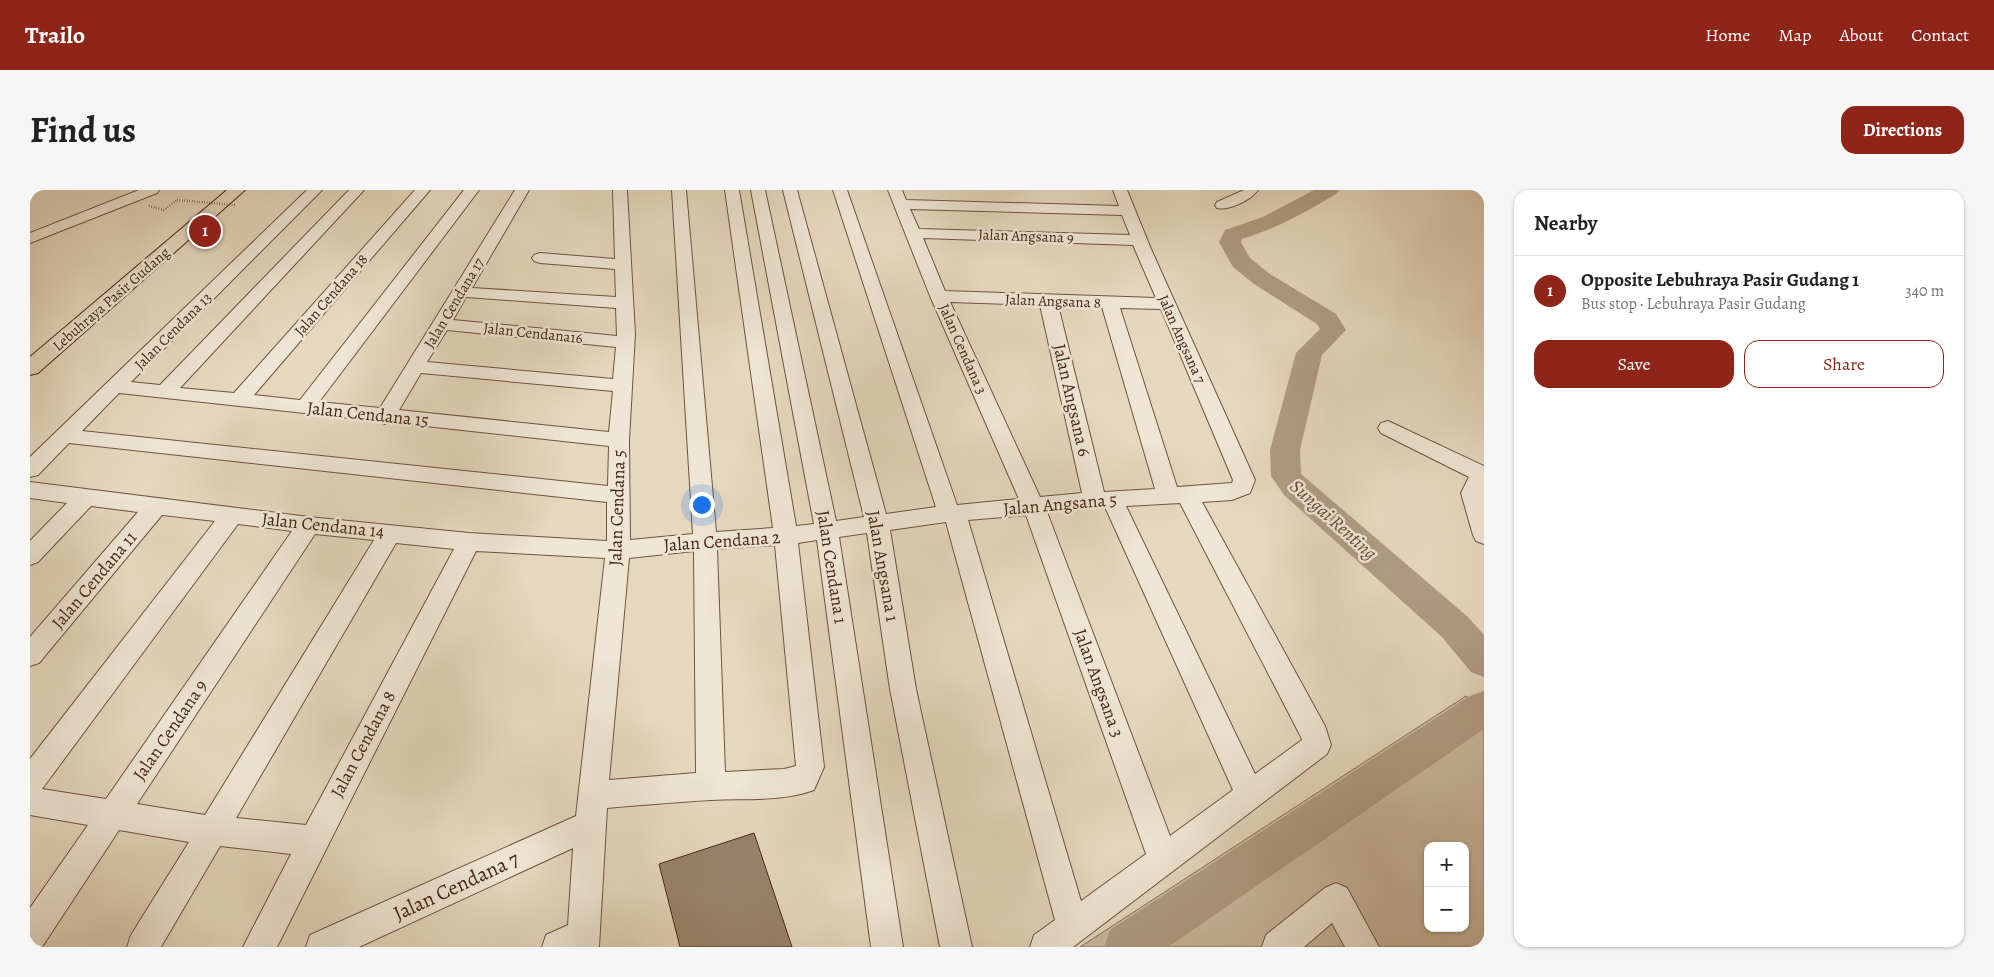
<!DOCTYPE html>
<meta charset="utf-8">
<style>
:root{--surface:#fff;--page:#f6f6f6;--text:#222;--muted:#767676;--line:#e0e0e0;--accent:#8f2418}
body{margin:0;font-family:Alegreya,serif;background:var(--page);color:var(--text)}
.controls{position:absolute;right:15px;bottom:15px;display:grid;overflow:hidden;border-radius:10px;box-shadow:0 1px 4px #0004}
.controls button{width:45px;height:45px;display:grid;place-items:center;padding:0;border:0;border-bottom:1px solid var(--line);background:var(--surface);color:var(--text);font:25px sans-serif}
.you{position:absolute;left:671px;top:314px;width:18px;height:18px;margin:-12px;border:4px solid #fff;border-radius:50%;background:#1a73e8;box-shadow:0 0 0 8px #1a73e833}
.badge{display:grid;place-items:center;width:32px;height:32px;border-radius:50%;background:var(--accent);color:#fff;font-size:16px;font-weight:700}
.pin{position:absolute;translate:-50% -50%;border:2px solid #fff;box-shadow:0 1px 5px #0006}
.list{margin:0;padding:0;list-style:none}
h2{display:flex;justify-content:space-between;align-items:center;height:65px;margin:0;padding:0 20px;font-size:21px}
h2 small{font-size:16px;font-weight:400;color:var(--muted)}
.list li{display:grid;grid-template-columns:32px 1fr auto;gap:15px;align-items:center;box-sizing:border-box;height:70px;padding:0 20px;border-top:1px solid var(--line)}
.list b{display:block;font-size:19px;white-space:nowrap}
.list p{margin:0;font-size:16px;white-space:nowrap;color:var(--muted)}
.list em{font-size:16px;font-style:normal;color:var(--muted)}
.actions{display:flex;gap:10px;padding:15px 20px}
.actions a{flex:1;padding:11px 0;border:1px solid var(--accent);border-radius:15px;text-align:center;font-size:18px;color:var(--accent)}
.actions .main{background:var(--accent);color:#fff}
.map{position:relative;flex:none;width:1454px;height:757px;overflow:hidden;border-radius:15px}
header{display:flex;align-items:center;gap:30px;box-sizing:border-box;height:70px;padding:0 25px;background:var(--accent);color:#fff}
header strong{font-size:24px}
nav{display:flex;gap:28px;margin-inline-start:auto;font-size:18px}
.intro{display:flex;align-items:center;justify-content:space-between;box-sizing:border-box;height:120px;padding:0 30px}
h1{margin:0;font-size:35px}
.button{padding:12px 22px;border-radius:15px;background:var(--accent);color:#fff;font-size:18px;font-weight:700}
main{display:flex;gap:30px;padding:0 30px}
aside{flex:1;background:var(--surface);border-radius:15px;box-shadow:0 1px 4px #0004}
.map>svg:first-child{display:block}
.green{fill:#cbbaa2;stroke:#88705b;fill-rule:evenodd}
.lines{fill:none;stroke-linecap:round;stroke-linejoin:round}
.river{fill:#b09c85;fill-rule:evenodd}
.building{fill:#99836d;stroke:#462714}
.minor-casing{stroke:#6e533f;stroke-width:2}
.highway-casing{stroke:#462714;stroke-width:2}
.path{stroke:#462714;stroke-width:2.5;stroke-dasharray:0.5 2;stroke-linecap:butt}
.minor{fill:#efe6d5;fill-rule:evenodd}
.highway{fill:#e6d8bf;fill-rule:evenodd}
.path-bridge{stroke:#462714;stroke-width:2.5;stroke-dasharray:0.5 2;stroke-linecap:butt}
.labels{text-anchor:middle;stroke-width:5;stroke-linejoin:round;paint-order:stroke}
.far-street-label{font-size:15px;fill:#462714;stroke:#efe6d5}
.street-label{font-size:18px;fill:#462714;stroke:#efe6d5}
.water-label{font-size:19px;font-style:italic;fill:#664a36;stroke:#efe6d5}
.near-street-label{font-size:21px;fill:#462714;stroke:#efe6d5}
</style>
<header>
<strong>Trailo</strong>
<nav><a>Home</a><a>Map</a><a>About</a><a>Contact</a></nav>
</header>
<div class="intro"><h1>Find us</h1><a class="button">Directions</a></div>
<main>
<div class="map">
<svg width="1454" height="757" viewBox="0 0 1454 757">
<rect width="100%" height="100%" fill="#e6d8bf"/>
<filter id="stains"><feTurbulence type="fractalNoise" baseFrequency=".004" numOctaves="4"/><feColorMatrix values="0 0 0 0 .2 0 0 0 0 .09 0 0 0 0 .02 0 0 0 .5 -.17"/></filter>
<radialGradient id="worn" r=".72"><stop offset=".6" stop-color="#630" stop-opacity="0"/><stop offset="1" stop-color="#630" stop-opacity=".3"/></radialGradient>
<path class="green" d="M1436,506L1454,520V757H1050ZM1398,656H1435V738H1398Z"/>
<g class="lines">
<path class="river" d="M1284,0H1309L1306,4C1276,22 1246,39 1212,49L1211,52L1220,68L1240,84L1306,124L1316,140L1292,165L1270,260L1271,284L1438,427L1454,445V487L1441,482L1412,447L1254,305L1241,286L1240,260L1266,163L1290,139L1287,134L1224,94L1203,77L1189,52L1195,40L1233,27Z
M1454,501V539L1138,757H1074L1080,740L1440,506Z"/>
</g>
<path class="building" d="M724,643L762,757H650L629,674Z"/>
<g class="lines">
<defs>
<path id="minor" d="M109,0H129L127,3L0,53V43Z
M277,0H292L101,192L130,195L319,0H334L150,198L204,203L385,0H400L224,205L270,210L434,0H449L289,212L350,218L485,0H499L442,98L586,107L585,79L510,73L504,71L502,68L504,65L510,63L585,69L583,0H597L605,144L599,250L600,350L663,344L642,0H656L686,342L743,338L695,0H709L766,336L784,334L721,0H735L806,331L834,327L753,0H767L856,324L906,317L803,0H817L927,315L989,309L900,106L858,0H872L876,10L1089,16L1083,0H1097L1121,59L1225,290L1220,303L1202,310L1172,312L1295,536L1301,555L1297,564L1043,757H1000L1004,745L1025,730L916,332L860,340L886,499L942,757H910L860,499L837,343L809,347L873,757H841L787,350L768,353L794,577L784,600C752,612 714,608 681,610C646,612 611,615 577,618L569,757H512L516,745L538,735L543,658L329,757H276L280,745L546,626L575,368L446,361L247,757H213L261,664L190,656L131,757H97L101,745L159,652L89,640L12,757H0V718L58,635L0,625V569L185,331L132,325L9,473L0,476V447L108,322L61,316L8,372L0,375V351L37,313L0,308V292L279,327L439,343L577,351V312L39,253L8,285L0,287V267ZM880,19L1092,25L1100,45L889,39ZM893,48L1103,55L1126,108L915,101ZM436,107L586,118L587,146L423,130ZM920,112L1010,115L1052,303L1010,307ZM1028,115L1072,117L1125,299L1074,302ZM1090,118L1131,119L1203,290L1202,293L1147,297ZM417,140L586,157L583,189L397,172ZM391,183L583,201L579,242L369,220ZM89,203L348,231L355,234L359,232L579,256L578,296L52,241ZM1150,313L1271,547L1272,550L1225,584L1096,316ZM1075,317L1203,600L1140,646L1017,322ZM996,325L1116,664L1051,711L938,330ZM208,334L262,341L76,609L12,599ZM285,344L344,350L175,625L107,614ZM366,353L424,359L276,635L206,628ZM745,355L766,576L754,579L695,582L687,359ZM664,361L666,583L579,590L599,368Z
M1214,0H1228C1221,10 1199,21 1187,18L1185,15L1187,12Z
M1358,231L1454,276V354L1446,351L1443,345L1431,303L1439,287L1351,243L1348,238L1351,233Z
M1306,693L1317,698L1349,757H1315L1302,733L1274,757H1232L1236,745L1295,698Z"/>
<path id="highway" d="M197,0H215L8,183L0,185V167Z"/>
</defs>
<use href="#minor" class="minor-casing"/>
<use href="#highway" class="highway-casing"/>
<path class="path" d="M119,16L134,20L147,10"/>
<use href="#minor" class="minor"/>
<use href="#highway" class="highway"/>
<path class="path-bridge" d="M147,10L205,15"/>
</g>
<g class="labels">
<g class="far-street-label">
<text transform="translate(996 46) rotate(2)" y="5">Jalan Angsana 9</text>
<text transform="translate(301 105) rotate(-49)" y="5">Jalan Cendana 18</text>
<text transform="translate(81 109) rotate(-41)" y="5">Lebuhraya Pasir Gudang</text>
<text transform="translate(1023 111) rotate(2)" y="5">Jalan Angsana 8</text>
<text transform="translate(424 113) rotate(-59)" y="5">Jalan Cendana 17</text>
<text transform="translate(143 141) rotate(-45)" y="5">Jalan Cendana 13</text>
<text transform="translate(503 143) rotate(6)" y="5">Jalan Cendana16</text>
<text transform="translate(1152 149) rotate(66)" y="5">Jalan Angsana 7</text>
<text transform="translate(933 159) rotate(66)" y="5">Jalan Cendana 3</text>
</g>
<g class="street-label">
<text transform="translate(1042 210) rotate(77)" y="6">Jalan Angsana 6</text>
<text transform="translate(338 224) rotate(6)" y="6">Jalan Cendana 15</text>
<text transform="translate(1030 314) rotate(-5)" y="6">Jalan Angsana 5</text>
<text transform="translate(587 318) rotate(-88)" y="6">Jalan Cendana 5</text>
<text transform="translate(293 335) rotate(6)" y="6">Jalan Cendana 14</text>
<text transform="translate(692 351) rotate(-4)" y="6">Jalan Cendana 2</text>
<text transform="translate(853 376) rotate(80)" y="6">Jalan Angsana 1</text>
<text transform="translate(802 377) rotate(81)" y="6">Jalan Cendana 1</text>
<text transform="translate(64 390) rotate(-50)" y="6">Jalan Cendana 11</text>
<text transform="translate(1069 493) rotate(70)" y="6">Jalan Angsana 3</text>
<text transform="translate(140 540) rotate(-56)" y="6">Jalan Cendana 9</text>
<text transform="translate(333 554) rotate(-62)" y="6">Jalan Cendana 8</text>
</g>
<g class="water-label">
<text transform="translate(1304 329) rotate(42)" y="7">Sungai Renting</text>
</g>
<g class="near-street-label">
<text transform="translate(426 696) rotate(-25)" y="7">Jalan Cendana 7</text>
</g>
</g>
<rect width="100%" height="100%" filter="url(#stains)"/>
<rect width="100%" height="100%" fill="url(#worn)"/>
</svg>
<div class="controls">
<button>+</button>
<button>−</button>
</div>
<div class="you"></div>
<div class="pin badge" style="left:175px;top:41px">1</div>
</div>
<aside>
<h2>Nearby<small></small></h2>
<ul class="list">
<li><span class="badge">1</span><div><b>Opposite Lebuhraya Pasir Gudang 1</b><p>Bus stop · Lebuhraya Pasir Gudang</p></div><em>340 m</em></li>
</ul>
<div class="actions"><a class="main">Save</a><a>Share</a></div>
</aside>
</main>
